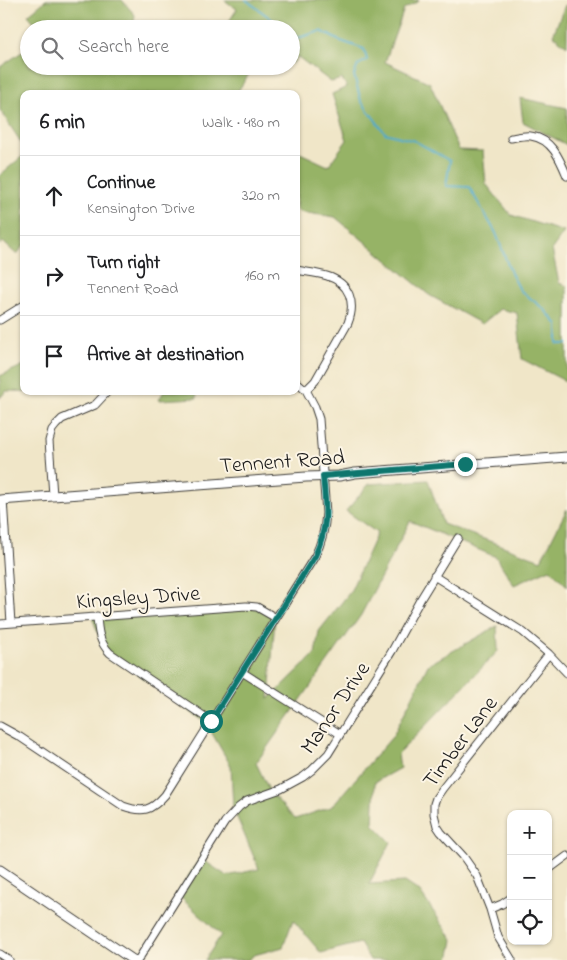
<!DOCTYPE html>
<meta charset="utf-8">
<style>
:root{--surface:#fff;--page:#f2f2f2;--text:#202124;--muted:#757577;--line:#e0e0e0}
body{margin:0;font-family:"Indie Flower",sans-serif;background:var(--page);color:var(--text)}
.controls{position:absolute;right:15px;bottom:15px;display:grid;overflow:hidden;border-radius:10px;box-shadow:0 1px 4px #0004}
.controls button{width:45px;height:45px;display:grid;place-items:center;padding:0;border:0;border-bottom:1px solid var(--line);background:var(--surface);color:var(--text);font:25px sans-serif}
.stop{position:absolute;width:15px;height:15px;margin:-11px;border:4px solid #0f766e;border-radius:50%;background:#fff}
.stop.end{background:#0f766e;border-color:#fff;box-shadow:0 1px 5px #0008}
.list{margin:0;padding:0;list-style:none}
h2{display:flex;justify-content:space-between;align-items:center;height:65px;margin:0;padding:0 20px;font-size:21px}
h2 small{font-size:16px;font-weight:400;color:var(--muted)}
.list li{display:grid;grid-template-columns:32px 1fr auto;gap:15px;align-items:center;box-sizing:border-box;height:80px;padding:0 20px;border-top:1px solid var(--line)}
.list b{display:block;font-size:19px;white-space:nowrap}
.list p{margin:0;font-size:16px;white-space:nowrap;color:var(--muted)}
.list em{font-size:16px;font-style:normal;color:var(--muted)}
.icon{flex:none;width:28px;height:28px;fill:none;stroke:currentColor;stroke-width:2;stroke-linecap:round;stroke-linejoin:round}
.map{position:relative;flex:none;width:567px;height:960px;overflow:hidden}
.search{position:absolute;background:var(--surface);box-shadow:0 1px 4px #0004;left:20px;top:20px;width:280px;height:55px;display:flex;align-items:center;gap:12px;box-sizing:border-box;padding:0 18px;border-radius:28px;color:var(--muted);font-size:19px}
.panel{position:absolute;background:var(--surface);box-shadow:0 1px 4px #0004;left:20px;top:90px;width:280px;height:305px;border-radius:10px}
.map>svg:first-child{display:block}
.forest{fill:#96b366;stroke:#596841}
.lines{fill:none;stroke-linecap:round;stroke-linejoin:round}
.stream{stroke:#4dabcc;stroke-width:2}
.minor-casing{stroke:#3c3a36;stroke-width:9}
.tertiary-casing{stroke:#3c3a36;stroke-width:11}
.minor{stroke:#fff;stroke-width:7}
.tertiary{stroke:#fff;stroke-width:9}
.route{stroke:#0f766e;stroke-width:6}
.labels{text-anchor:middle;stroke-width:4;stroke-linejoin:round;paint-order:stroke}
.street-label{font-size:22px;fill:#1c1c1c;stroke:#fcf5e5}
</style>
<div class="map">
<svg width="567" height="960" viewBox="0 0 567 960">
<rect width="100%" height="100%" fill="#fcf5e5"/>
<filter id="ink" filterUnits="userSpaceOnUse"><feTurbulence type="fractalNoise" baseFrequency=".02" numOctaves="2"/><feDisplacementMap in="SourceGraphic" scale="10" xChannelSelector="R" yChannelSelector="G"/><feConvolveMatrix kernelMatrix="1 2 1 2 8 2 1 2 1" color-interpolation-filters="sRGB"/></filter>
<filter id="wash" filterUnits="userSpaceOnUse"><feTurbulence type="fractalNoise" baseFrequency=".0096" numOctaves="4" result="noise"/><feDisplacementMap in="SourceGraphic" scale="20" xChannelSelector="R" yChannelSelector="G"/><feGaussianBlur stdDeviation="1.12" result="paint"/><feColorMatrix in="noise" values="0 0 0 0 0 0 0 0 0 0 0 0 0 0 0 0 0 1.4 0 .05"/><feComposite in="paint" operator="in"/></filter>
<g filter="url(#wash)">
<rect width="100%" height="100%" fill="#f0e6c8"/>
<path class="forest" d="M46,0H122L135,15L133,29H40L28,15Z
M224,0H419L417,2L404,9L385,62L430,83L459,150L483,151L486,184L511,215L564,232L552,249L559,283L567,286V382L522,359L517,313L500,309L482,324L429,295L335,217L299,212L296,208V151L328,166L347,140L332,94L347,87L342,79L331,82L298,57L292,64L291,63V29H224L237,9Z
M565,5L567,6V46L553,35Z
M29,47V66H180L193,75L199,66H270L267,71H251L236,94H24V147L0,110V67Z
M520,98L567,108V145L523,122Z
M24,155V244L17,255L3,242L0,245V175Z
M24,365V391H39L38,392L6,391L0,398V376Z
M164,391H196L197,398L159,400Z
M428,480L443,524L541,560L567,509V586L550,569L514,585L496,557L410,521L361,615L256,763L270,792L295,819L331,807L393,736L428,665L497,626L498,651L398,754L400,768L375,782L373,824L391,842L369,884L405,882L420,892L453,940L449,960H370L360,943L321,953L293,920L283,947L254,955L248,960H205L221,935L177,894L200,858L227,876L259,869L233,808L231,766L206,723L103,649L92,616L259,608L275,617L269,699L315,654L319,631L350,592L377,533L346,511L369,484Z"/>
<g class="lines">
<path class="stream" d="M246,0L285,29
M291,33L298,38L321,31L338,40L364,49L367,60L358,65L354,75L361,101L385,133L415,141L450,161L446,186L469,187L496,233L511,273L520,290L544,309L558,325V344H567"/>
</g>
</g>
<g filter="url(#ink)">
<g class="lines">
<defs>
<path id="minor" d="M511,138C517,137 525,135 531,136C552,139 560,159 567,176
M296,270C306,272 317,273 327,276C350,283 356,303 348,323L315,381L306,390
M0,320L24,305
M53,495L49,441L52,430L56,425L62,419L95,405L108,391
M3,499L11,623
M434,576L523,632L549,654L567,673
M97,616C98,631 99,642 110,653L211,721
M0,624L246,606L257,607L276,618
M242,672L340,734
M0,726L20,737L123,806C143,813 151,811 165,795L315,556C322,542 325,529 326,513L319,419L315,407L306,390L296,381
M548,870L567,856
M490,909L502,904L511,898
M0,954L9,960
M138,960L225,822L239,807L247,801L281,789L303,777L312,770L328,754L392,651L420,600L458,538
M512,960L498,937L490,909L477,876L463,856L441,832L437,826L434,814V804L436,798L443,788L549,654"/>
<path id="tertiary" d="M0,500L306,477L339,476L355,473L567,457
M0,870L133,960"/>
</defs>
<use href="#minor" class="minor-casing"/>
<use href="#tertiary" class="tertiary-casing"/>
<use href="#minor" class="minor"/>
<use href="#tertiary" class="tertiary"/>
</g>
</g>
<g class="lines" filter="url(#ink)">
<path class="route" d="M211,721L315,556C329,525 326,508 323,476L465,464"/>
</g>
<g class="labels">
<g class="street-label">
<text transform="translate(282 460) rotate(-4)" y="8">Tennent Road</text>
<text transform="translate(138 596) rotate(-4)" y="8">Kingsley Drive</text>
<text transform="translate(334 707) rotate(-56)" y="8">Manor Drive</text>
<text transform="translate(459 741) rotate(-53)" y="8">Timber Lane</text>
</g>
</g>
</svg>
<div class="controls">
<button>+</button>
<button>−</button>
<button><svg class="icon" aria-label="locate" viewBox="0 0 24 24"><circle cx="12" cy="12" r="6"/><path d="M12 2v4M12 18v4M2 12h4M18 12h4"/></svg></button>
</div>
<div class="stop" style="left:211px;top:721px"></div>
<div class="stop end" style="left:465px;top:464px"></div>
<div class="search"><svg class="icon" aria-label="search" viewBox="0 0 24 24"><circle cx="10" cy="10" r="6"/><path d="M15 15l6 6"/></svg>Search here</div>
<section class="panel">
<h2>6 min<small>Walk · 480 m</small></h2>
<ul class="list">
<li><svg class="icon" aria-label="ahead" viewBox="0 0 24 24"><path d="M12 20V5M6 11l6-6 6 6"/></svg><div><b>Continue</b><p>Kensington Drive</p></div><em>320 m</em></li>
<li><svg class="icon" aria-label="right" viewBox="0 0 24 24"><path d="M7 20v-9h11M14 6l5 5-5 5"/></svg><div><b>Turn right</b><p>Tennent Road</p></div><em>160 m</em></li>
<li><svg class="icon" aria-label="arrive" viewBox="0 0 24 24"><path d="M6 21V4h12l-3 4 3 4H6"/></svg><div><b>Arrive at destination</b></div></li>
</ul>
</section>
</div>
